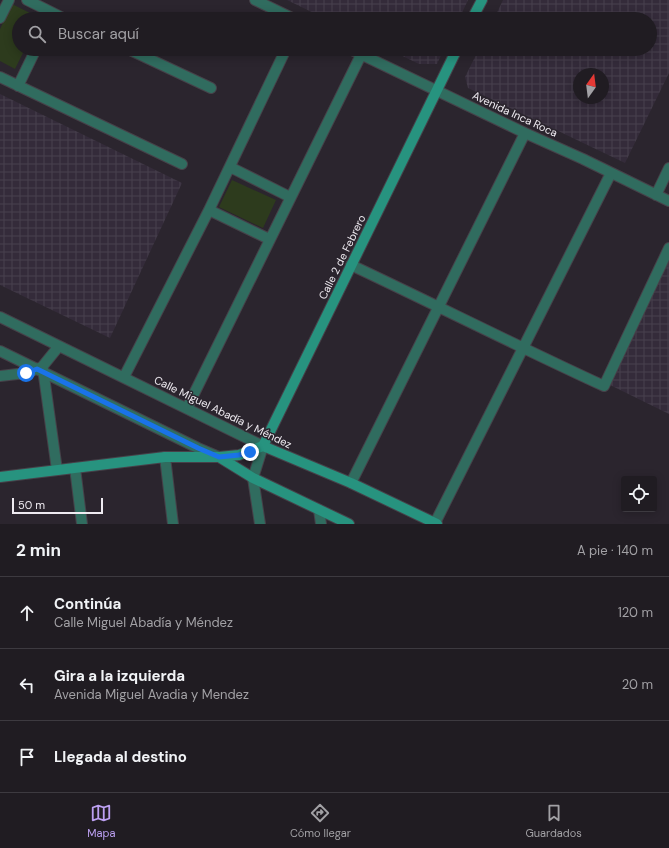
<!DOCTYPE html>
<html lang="es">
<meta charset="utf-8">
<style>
:root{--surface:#201c22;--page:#2d292f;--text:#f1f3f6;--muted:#a2a1a5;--line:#3d3a40;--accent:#bca0f2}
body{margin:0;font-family:"DM Sans",sans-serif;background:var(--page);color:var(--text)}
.controls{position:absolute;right:12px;bottom:12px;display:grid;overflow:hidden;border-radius:4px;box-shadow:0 2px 10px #0003}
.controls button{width:36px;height:36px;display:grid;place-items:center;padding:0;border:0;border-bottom:1px solid var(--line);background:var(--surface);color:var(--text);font:20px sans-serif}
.compass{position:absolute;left:573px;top:68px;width:36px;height:36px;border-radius:50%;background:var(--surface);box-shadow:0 2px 10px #0003;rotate:14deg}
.scale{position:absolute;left:12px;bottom:10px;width:91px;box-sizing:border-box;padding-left:4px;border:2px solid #efebf1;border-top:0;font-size:11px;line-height:14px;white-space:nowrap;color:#efebf1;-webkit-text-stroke:3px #2b252e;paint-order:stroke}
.stop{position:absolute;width:12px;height:12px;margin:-9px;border:3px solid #1a73e8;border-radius:50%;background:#fff}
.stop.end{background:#1a73e8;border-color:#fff;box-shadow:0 1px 4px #0008}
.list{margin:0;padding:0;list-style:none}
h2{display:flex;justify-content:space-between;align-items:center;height:52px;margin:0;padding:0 16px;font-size:17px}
h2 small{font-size:13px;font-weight:400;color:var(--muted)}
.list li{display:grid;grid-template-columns:26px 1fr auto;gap:12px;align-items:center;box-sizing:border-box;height:72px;padding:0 16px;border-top:1px solid var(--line)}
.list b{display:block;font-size:15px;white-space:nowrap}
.list p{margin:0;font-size:13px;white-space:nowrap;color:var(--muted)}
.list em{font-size:13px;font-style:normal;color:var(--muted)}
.icon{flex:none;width:22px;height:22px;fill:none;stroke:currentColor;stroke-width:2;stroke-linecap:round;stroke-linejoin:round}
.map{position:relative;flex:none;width:669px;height:524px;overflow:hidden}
.search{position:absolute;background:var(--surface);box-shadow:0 2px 10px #0003;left:12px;right:12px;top:12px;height:44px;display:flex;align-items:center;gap:10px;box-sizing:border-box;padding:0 14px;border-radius:22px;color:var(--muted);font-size:15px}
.sheet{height:268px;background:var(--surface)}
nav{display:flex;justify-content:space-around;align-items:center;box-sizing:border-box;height:56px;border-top:1px solid var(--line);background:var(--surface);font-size:11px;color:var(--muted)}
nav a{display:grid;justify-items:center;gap:2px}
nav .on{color:var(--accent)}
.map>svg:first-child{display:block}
.industrial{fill:url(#industrial-grid);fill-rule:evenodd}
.garden{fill:#2d3b1d}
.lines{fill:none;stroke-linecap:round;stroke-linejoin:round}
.street-casing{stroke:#464149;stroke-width:12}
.secondary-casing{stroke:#464149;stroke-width:12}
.street{stroke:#306c5f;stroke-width:10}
.secondary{stroke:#27937f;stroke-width:10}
.route{stroke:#1a73e8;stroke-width:5}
.labels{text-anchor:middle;stroke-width:3;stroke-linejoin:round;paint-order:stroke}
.street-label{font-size:11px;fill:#efebf1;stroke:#2b252e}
</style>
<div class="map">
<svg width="669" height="524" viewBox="0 0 669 524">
<defs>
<pattern id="industrial-grid" width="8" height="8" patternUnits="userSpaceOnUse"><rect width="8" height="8" fill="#342b3a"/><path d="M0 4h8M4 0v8" fill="none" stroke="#48404d"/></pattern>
</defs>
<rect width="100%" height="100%" fill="#2b252e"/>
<path class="industrial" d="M287,0H468L459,19H326Z
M503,0H669V73L625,163L468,88L465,77L479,49H650V19H494ZM579,74H603V98H579Z
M388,49H444L437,64H419Z
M0,94L182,183L110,338L0,285Z
M669,260V414L608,384Z"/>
<path class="garden" d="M12,4L40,18L39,19H19V49H25L15,69L0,61V29Z
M232,180L276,200L263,228L219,207Z"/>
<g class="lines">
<defs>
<path id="street" d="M27,0L65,19
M255,0L294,19
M0,18L9,0
M128,49L211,88
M350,49L525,133L583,159L669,201
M0,77L182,164
M18,86L36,49
M230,167L290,197
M656,195L669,168
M209,210L269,239
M351,265C436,305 519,347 604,386L669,248
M0,317L263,446L253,478L260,524
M0,351L198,448L219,457
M43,369L57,470
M0,376L26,373L42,367L59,346
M124,377L209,210L286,49
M187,408L361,55
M165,457L173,524
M75,468L82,524
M351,483L525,133
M319,510L321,524
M435,523L611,173"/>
<path id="secondary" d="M472,19L482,0
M263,446L457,49
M263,446L351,483L437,524
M219,457L253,478L349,524
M0,477L165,457H219L239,455L263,446"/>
</defs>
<use href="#street" class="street-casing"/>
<use href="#secondary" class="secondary-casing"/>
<use href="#street" class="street"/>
<use href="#secondary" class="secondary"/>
</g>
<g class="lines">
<path class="route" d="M26,373L37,369L198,448L219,457L239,455L250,452"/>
</g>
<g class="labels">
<g class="street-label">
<text transform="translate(515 114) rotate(25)" y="4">Avenida Inca Roca</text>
<text transform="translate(342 257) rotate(-64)" y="4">Calle 2 de Febrero</text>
<text transform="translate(223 412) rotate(26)" y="4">Calle Miguel Abadía y Méndez</text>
</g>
</g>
</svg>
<div class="controls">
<button><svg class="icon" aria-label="locate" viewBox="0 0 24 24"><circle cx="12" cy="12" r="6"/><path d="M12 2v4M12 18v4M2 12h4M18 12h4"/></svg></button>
</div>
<svg class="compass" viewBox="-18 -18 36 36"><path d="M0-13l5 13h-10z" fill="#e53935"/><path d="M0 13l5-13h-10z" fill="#a2a1a5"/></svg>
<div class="scale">50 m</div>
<div class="stop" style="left:26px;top:373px"></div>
<div class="stop end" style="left:250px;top:452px"></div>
<div class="search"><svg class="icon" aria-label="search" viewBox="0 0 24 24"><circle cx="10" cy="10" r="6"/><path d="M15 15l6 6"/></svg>Buscar aquí</div>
</div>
<section class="sheet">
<h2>2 min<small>A pie · 140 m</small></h2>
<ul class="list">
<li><svg class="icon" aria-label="ahead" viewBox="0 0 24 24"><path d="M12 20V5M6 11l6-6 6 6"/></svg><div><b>Continúa</b><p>Calle Miguel Abadía y Méndez</p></div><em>120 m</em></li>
<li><svg class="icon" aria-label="left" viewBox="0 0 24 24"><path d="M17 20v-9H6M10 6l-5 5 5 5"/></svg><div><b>Gira a la izquierda</b><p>Avenida Miguel Avadia y Mendez</p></div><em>20 m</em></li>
<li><svg class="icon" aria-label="arrive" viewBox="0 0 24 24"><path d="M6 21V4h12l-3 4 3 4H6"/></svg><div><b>Llegada al destino</b></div></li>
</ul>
</section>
<nav>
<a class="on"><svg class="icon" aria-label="map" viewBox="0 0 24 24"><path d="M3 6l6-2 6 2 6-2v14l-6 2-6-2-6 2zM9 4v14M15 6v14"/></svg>Mapa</a>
<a><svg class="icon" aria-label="directions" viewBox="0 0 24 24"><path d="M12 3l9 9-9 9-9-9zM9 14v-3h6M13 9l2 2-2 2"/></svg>Cómo llegar</a>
<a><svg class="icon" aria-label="saved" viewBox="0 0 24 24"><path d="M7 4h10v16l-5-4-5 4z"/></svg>Guardados</a>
</nav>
